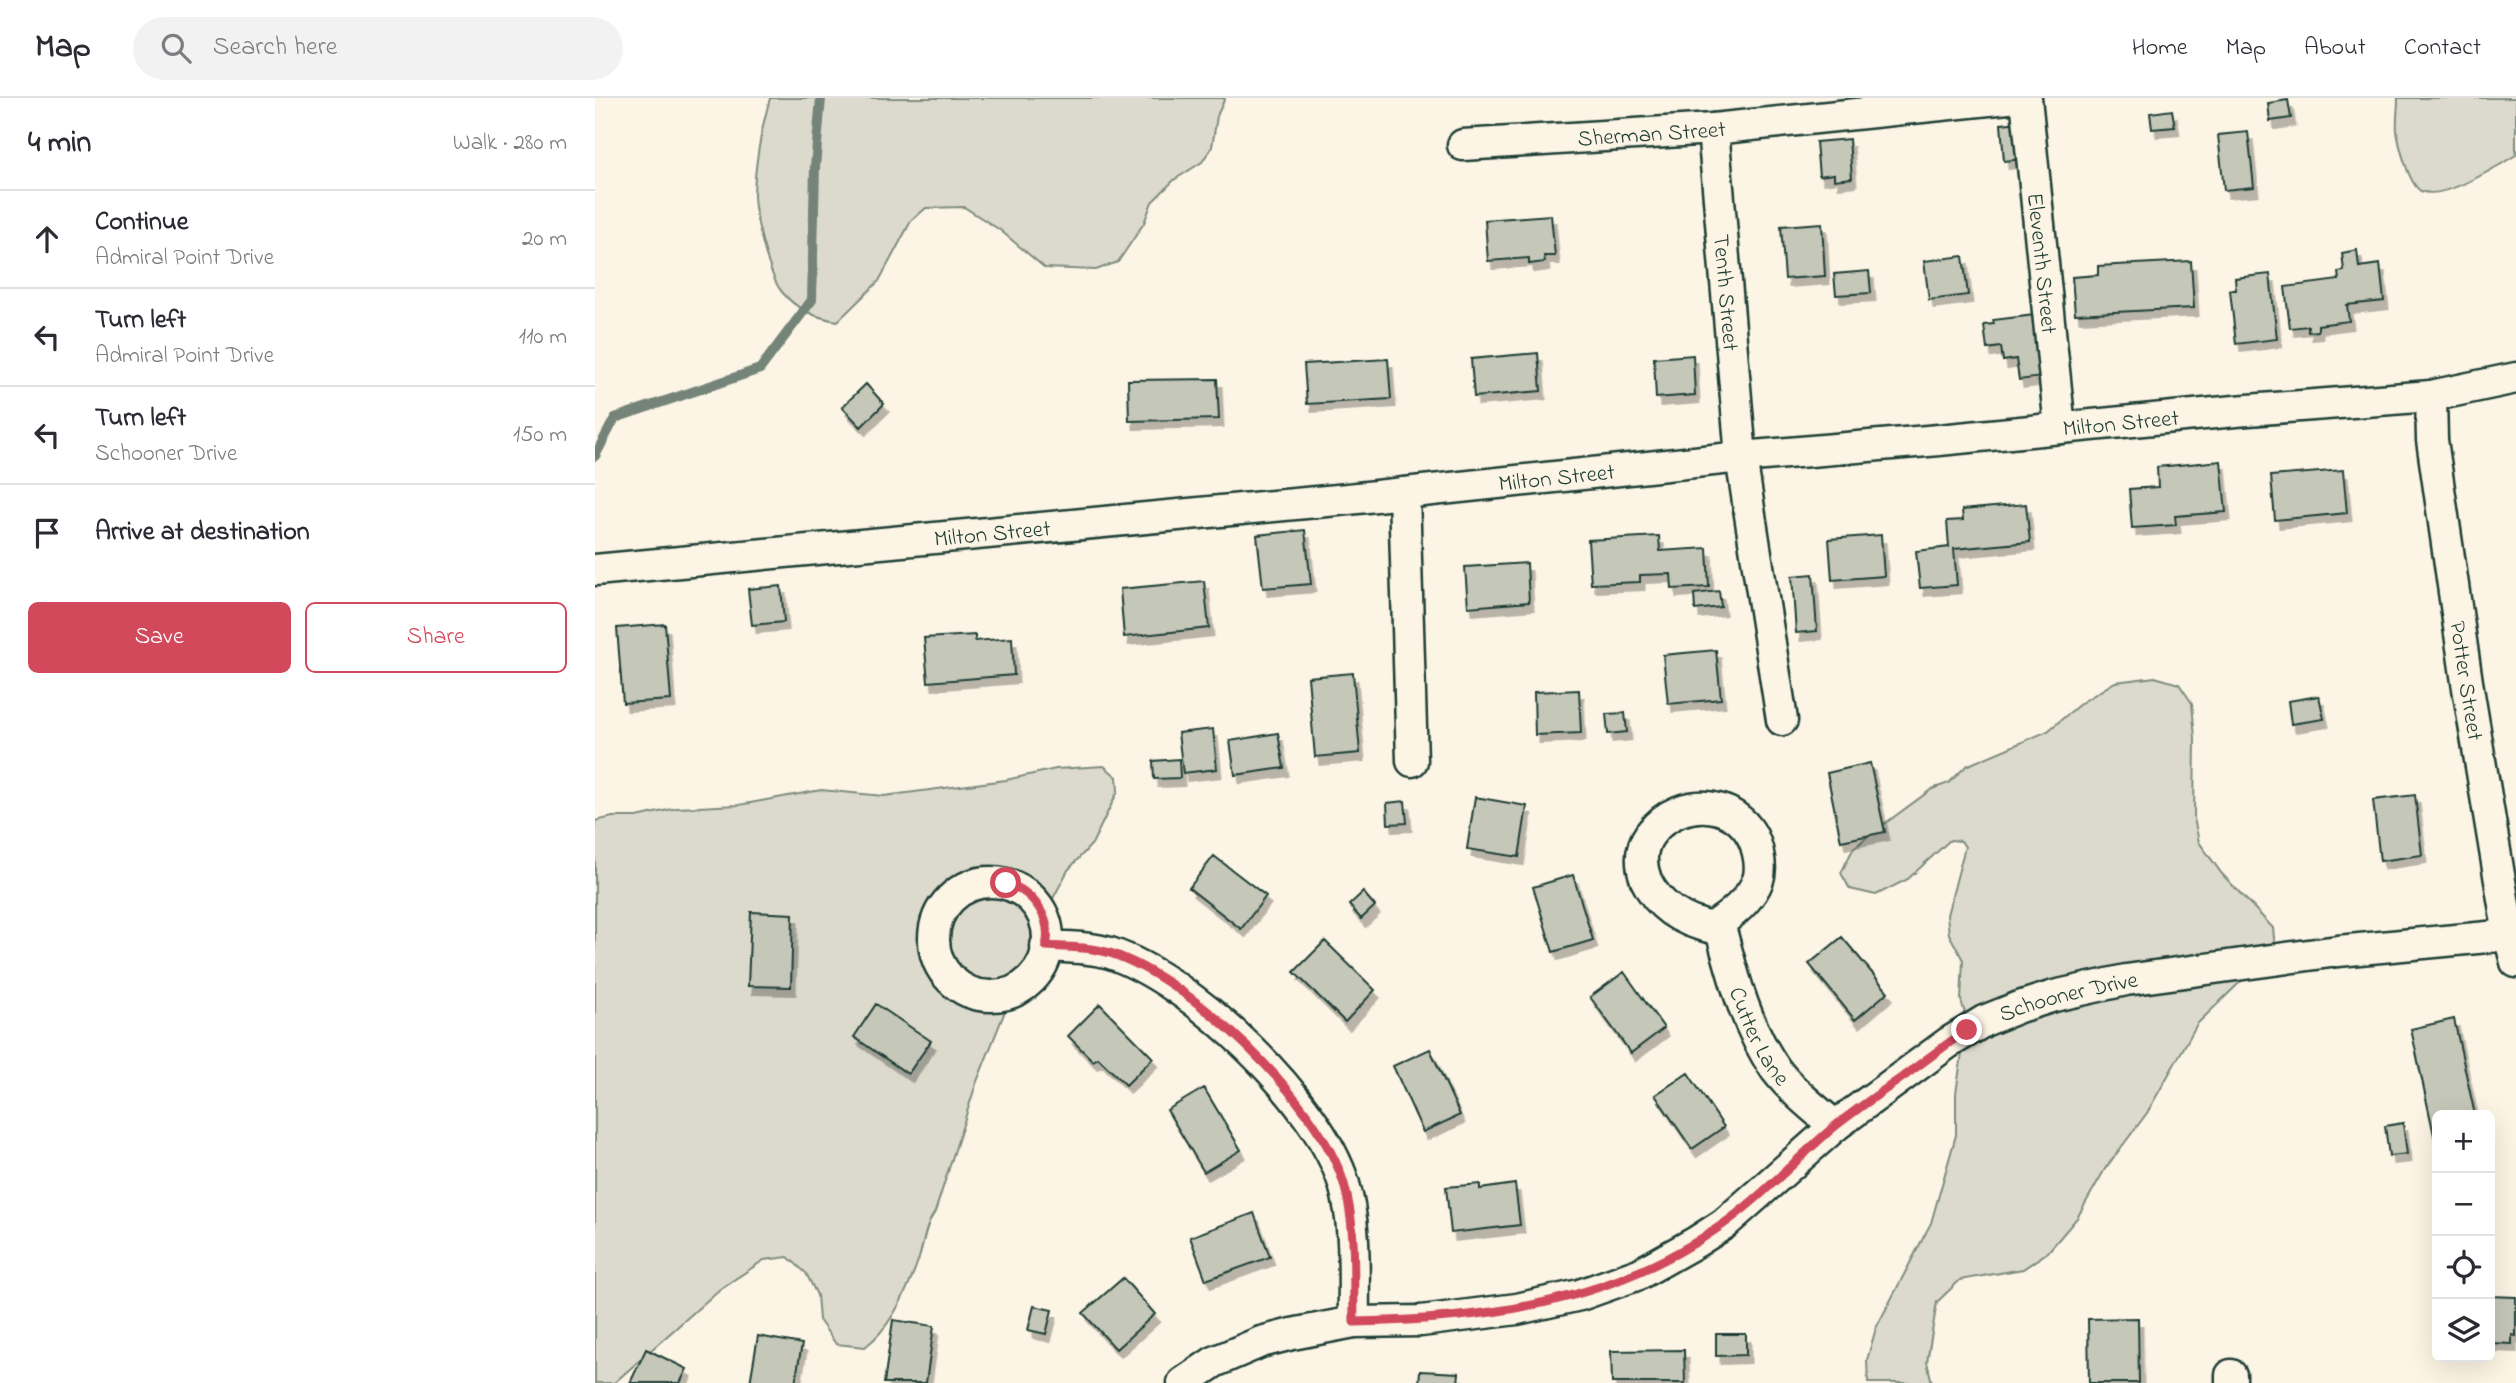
<!DOCTYPE html>
<meta charset="utf-8">
<style>
:root{--surface:#fff;--page:#f2f2f3;--text:#2b2b33;--muted:#7c7c81;--line:#e1e1e2;--accent:#d1495b}
body{margin:0;font-family:"Indie Flower",sans-serif;background:var(--page);color:var(--text)}
.controls{position:absolute;right:21px;bottom:21px;display:grid;overflow:hidden;border-radius:10px;box-shadow:0 7px 28px #0002}
.controls button{width:63px;height:63px;display:grid;place-items:center;padding:0;border:0;border-bottom:2px solid var(--line);background:var(--surface);color:var(--text);font:35px sans-serif}
.stop{position:absolute;width:21px;height:21px;margin:-16px;border:5px solid #d1495b;border-radius:50%;background:#fff}
.stop.end{background:#d1495b;border-color:#fff;box-shadow:0 2px 7px #0008}
.list{margin:0;padding:0;list-style:none}
h2{display:flex;justify-content:space-between;align-items:center;height:91px;margin:0;padding:0 28px;font-size:30px}
h2 small{font-size:23px;font-weight:400;color:var(--muted)}
.list li{display:grid;grid-template-columns:46px 1fr auto;gap:21px;align-items:center;box-sizing:border-box;height:98px;padding:0 28px;border-top:2px solid var(--line)}
.list b{display:block;font-size:26px;white-space:nowrap}
.list p{margin:0;font-size:23px;white-space:nowrap;color:var(--muted)}
.list em{font-size:23px;font-style:normal;color:var(--muted)}
.actions{display:flex;gap:14px;padding:21px 28px}
.actions a{flex:1;padding:16px 0;border:2px solid var(--accent);border-radius:10px;text-align:center;font-size:24px;color:var(--accent)}
.actions .main{background:var(--accent);color:#fff}
.icon{flex:none;width:38px;height:38px;fill:none;stroke:currentColor;stroke-width:2;stroke-linecap:round;stroke-linejoin:round}
.map{position:relative;flex:none;width:1921px;height:1285px;overflow:hidden}
header{display:flex;align-items:center;gap:42px;box-sizing:border-box;height:98px;padding:0 35px;background:var(--surface);border-bottom:2px solid var(--line)}
header strong{font-size:33px}
nav{display:flex;gap:38px;margin-inline-start:auto;font-size:24px}
.search{width:490px;height:63px;background:var(--page);display:flex;align-items:center;gap:18px;box-sizing:border-box;padding:0 24px;border-radius:38px;color:var(--muted);font-size:26px}
main{display:flex}
aside{flex:1;background:var(--surface)}
.map>svg:first-child{display:block}
.green{fill:#dcdacc;stroke:#7e8c80;stroke-width:2}
.lines{fill:none;stroke-linecap:round;stroke-linejoin:round}
.stream{stroke:#758479;stroke-width:10}
.building{fill:#c5c7b9;stroke:#1f3d34;stroke-width:2;filter:url(#shadow)}
.minor-casing{stroke:#1f3d34;stroke-width:35}
.minor{stroke:#fcf5e5;stroke-width:30}
.route{stroke:#d1495b;stroke-width:9}
.labels{text-anchor:middle;stroke-width:6;stroke-linejoin:round;paint-order:stroke}
.street-label{font-size:23px;fill:#1f3d34;stroke:#fcf5e5}
</style>
<header>
<strong>Map</strong>
<div class="search"><svg class="icon" aria-label="search" viewBox="0 0 24 24"><circle cx="10" cy="10" r="6"/><path d="M15 15l6 6"/></svg>Search here</div>
<nav><a>Home</a><a>Map</a><a>About</a><a>Contact</a></nav>
</header>
<main>
<aside>
<h2>4 min<small>Walk · 280 m</small></h2>
<ul class="list">
<li><svg class="icon" aria-label="ahead" viewBox="0 0 24 24"><path d="M12 20V5M6 11l6-6 6 6"/></svg><div><b>Continue</b><p>Admiral Point Drive</p></div><em>20 m</em></li>
<li><svg class="icon" aria-label="left" viewBox="0 0 24 24"><path d="M17 20v-9H6M10 6l-5 5 5 5"/></svg><div><b>Turn left</b><p>Admiral Point Drive</p></div><em>110 m</em></li>
<li><svg class="icon" aria-label="left" viewBox="0 0 24 24"><path d="M17 20v-9H6M10 6l-5 5 5 5"/></svg><div><b>Turn left</b><p>Schooner Drive</p></div><em>150 m</em></li>
<li><svg class="icon" aria-label="arrive" viewBox="0 0 24 24"><path d="M6 21V4h12l-3 4 3 4H6"/></svg><div><b>Arrive at destination</b></div></li>
</ul>
<div class="actions"><a class="main">Save</a><a>Share</a></div>
</aside>
<div class="map">
<svg width="1921" height="1285" viewBox="0 0 1921 1285">
<defs>
<filter id="shadow"><feDropShadow dx="4.5" dy="8" stdDeviation="0" flood-color="#0004"/></filter>
</defs>
<rect width="100%" height="100%" fill="#fcf5e5"/>
<filter id="ink" filterUnits="userSpaceOnUse"><feTurbulence type="fractalNoise" baseFrequency=".0143" numOctaves="2"/><feDisplacementMap in="SourceGraphic" scale="14" xChannelSelector="R" yChannelSelector="G"/><feConvolveMatrix kernelMatrix="1 2 1 2 8 2 1 2 1" color-interpolation-filters="sRGB"/></filter>
<g filter="url(#ink)">
<path class="green" d="M175,0H630L622,18L617,49L607,64L579,82L557,104L549,125L523,164L501,172L450,170L405,132L369,109L331,110L316,123L284,183L243,223C221,220 201,211 187,194C174,179 159,116 159,96C160,66 167,29 175,0Z
M1803,0H1921V57C1902,69 1847,103 1826,93C1814,87 1804,47 1802,33C1801,23 1803,11 1803,0Z
M1560,579L1584,586L1597,605L1600,640L1599,720L1604,744L1627,776L1678,830L1680,850L1602,926L1552,1015L1510,1071L1482,1120L1453,1154L1428,1171L1365,1182L1342,1204L1332,1264L1337,1285H1273L1272,1262L1281,1230L1336,1125L1361,1037V995L1372,923L1366,902L1368,862L1354,836L1352,817L1370,749L1366,743L1355,742L1313,781L1281,797L1255,791L1246,775L1258,751L1273,738L1337,691L1354,685L1371,668L1453,633L1486,605L1520,584Z
M509,668L522,679L523,693L497,746L473,772L442,831L431,873L414,903L381,986L340,1114C330,1128 329,1144 324,1160C313,1192 297,1229 270,1249L241,1246L224,1222L222,1197L211,1175L193,1159L169,1162L125,1191L19,1285H0V723L18,719H42L82,710L144,707L226,692L289,698L411,682L461,671Z"/>
<g class="lines">
<path class="stream" d="M0,358L20,320L165,271L217,202L220,69L226,0"/>
</g>
<path class="building" d="M1693,2L1696,20L1675,23L1673,5Z
M1577,12L1580,29L1557,31L1555,15Z
M1425,24L1428,61L1409,63L1406,26Z
M1653,34L1659,89L1629,92L1623,37Z
M1254,41L1257,80L1239,82V76L1224,78L1221,44Z
M956,117L960,158H949L950,164L934,166V160L893,163L890,122Z
M1227,125L1230,178L1190,181L1186,128Z
M1762,152L1764,169L1785,166L1789,203L1752,207L1754,223L1723,227V233L1713,234V228L1695,230L1690,189L1744,182L1743,174L1749,173L1747,155Z
M1368,158L1373,197L1334,202L1329,163Z
M1596,163L1599,210L1480,216L1477,179L1503,177V168Z
M1274,173L1276,195L1241,197L1239,176Z
M1675,176L1682,241L1641,246L1635,192H1641L1640,180Z
M1448,216L1455,278L1424,282L1421,261L1408,263L1406,249L1392,251L1389,227L1399,226L1398,222Z
M943,255L946,293L879,299L876,261Z
M1098,257L1100,297L1061,300L1059,260Z
M793,261L796,301L712,306L709,266Z
M622,281L624,321L534,323L533,282Z
M271,286L289,306L266,329L247,309Z
M1626,363L1631,414L1580,418L1581,427L1537,430L1534,391L1563,389L1562,369Z
M1748,372L1752,415L1680,422L1676,378Z
M1431,406L1435,444L1359,451L1362,487L1325,490L1321,453L1354,449L1352,423L1368,422L1367,412Z
M710,432L716,486L668,490L662,437Z
M1286,437L1289,478L1237,482L1234,441Z
M1064,438L1065,453L1112,450L1114,489L1077,491L1076,476L1045,477V484L996,486L993,442Z
M932,465L934,504L873,509L870,469Z
M1218,476L1222,533L1201,535L1197,478Z
M609,483L614,530L529,539L525,491Z
M186,488L189,524L157,527L153,491Z
M1124,493L1126,509L1100,512L1099,496Z
M70,526L76,602L28,605L22,530Z
M380,537V543L417,540L419,577L333,584L329,540Z
M1121,552L1126,601L1073,606L1068,557Z
M758,575L765,655L720,659L713,579Z
M984,592L986,635L940,637L939,594Z
M1724,598L1729,621L1696,626L1693,603Z
M1030,615L1032,634L1013,636L1011,616Z
M618,631L622,671L588,675L583,635Z
M683,635L689,670L640,677L635,643Z
M584,661L585,680L559,681L558,663Z
M1275,665L1290,734L1246,743L1232,675Z
M1820,697L1827,757L1785,763L1778,702Z
M880,699L932,708L924,759L872,751Z
M810,703L812,725L793,726L792,705Z
M619,758L671,798L646,831L594,790Z
M978,777L998,842L958,854L938,789Z
M768,794L780,808L766,821L754,807Z
M156,814L198,816L196,889L153,888Z
M1247,839L1293,894L1260,922L1214,866Z
M730,843L780,892L750,924L699,874Z
M1029,874L1069,930L1036,955L995,899Z
M281,906L336,943L313,976L259,939Z
M505,906L558,960L531,987L503,960L498,963L473,938Z
M1859,921L1880,1017H1842V1051L1816,931Z
M835,951L865,1017L828,1034L798,968Z
M1093,975L1129,1029L1097,1051L1060,997Z
M609,990L646,1052L609,1074L572,1012Z
M1808,1025L1812,1056L1794,1058L1790,1028Z
M885,1086V1091L920,1086L925,1127L856,1135L851,1089Z
M659,1115L675,1159L611,1182L595,1139Z
M528,1180L560,1216L521,1251L488,1215Z
M1895,1198L1921,1199V1238L1917,1237V1246L1895,1245Z
M439,1208L457,1212L451,1236L433,1232Z
M1543,1220L1544,1285H1494L1493,1221Z
M298,1222L339,1228L331,1285H289Z
M1121,1236H1151V1257L1121,1258Z
M163,1238L207,1246L200,1285H155Z
M51,1251L92,1271L85,1285H35Z
M1089,1252L1090,1285H1017L1016,1253Z
M825,1273L864,1275L863,1285H824Z"/>
<g class="lines">
<defs>
<g id="minor">
<path id="s1" d="M1431,0L1465,330"/>
<path id="s2" d="M1118,31L1146,359L1187,622"/>
<path id="s3" d="M868,47L1118,31L1413,0"/>
<path id="s4" d="M1836,298L1837,342L1872,584L1914,837L1921,864"/>
<path d="M809,395L817,663"/>
<path id="s5" d="M0,472L753,401L1146,359L1344,342L1640,313L1836,298L1921,280"/>
<circle cx="396" cy="841" r="57"/>
<path id="s6" d="M1124,825C1140,814 1156,800 1163,782C1166,773 1165,764 1163,755C1152,701 1086,694 1055,736C1045,750 1045,766 1051,782C1064,810 1089,824 1118,830L1124,825C1138,876 1150,928 1181,972C1197,993 1220,1011 1240,1028"/>
<path d="M451,848C472,849 495,849 515,855C597,882 724,1003 749,1086C762,1130 758,1179 759,1224"/>
<path d="M1636,1277V1285"/>
<path id="s7" d="M588,1285L619,1264L666,1244L697,1236L759,1224L826,1223L922,1211L985,1197L1044,1176L1101,1144L1129,1126L1240,1028L1353,945L1389,923L1424,909L1459,898L1531,882L1743,853L1914,837"/>
</g>
</defs>
<use href="#minor" class="minor-casing"/>
<use href="#minor" class="minor"/>
</g>
</g>
<g class="lines" filter="url(#ink)">
<path class="route" d="M411,785C438,793 458,821 451,848C472,849 495,849 515,855C597,882 724,1003 749,1086C762,1130 758,1179 759,1224C891,1222 1017,1205 1127,1127C1168,1098 1201,1061 1239,1029C1263,1010 1288,993 1312,976C1332,961 1352,946 1372,932"/>
</g>
<g class="labels">
<g class="street-label">
<text dy="8" stroke="none"><textPath href="#s3" startOffset="189">Sherman Street</textPath></text>
<text dy="8" stroke="none"><textPath href="#s1" startOffset="166">Eleventh Street</textPath></text>
<text dy="8" stroke="none"><textPath href="#s2" startOffset="164">Tenth Street</textPath></text>
<text dy="8" stroke="none"><textPath href="#s5" startOffset="1533">Milton Street</textPath></text>
<text dy="8" stroke="none"><textPath href="#s5" startOffset="966">Milton Street</textPath></text>
<text dy="8" stroke="none"><textPath href="#s5" startOffset="399">Milton Street</textPath></text>
<text dy="8" stroke="none"><textPath href="#s4" startOffset="287">Potter Street</textPath></text>
<text dy="8" stroke="none"><textPath href="#s7" startOffset="992">Schooner Drive</textPath></text>
<text dy="8" stroke="none"><textPath href="#s6" startOffset="488">Cutter Lane</textPath></text>
</g>
</g>
</svg>
<div class="controls">
<button>+</button>
<button>−</button>
<button><svg class="icon" aria-label="locate" viewBox="0 0 24 24"><circle cx="12" cy="12" r="6"/><path d="M12 2v4M12 18v4M2 12h4M18 12h4"/></svg></button>
<button><svg class="icon" aria-label="layers" viewBox="0 0 24 24"><path d="M12 4l9 5-9 5-9-5zM3 14l9 5 9-5"/></svg></button>
</div>
<div class="stop" style="left:411px;top:785px"></div>
<div class="stop end" style="left:1372px;top:932px"></div>
</div>
</main>
